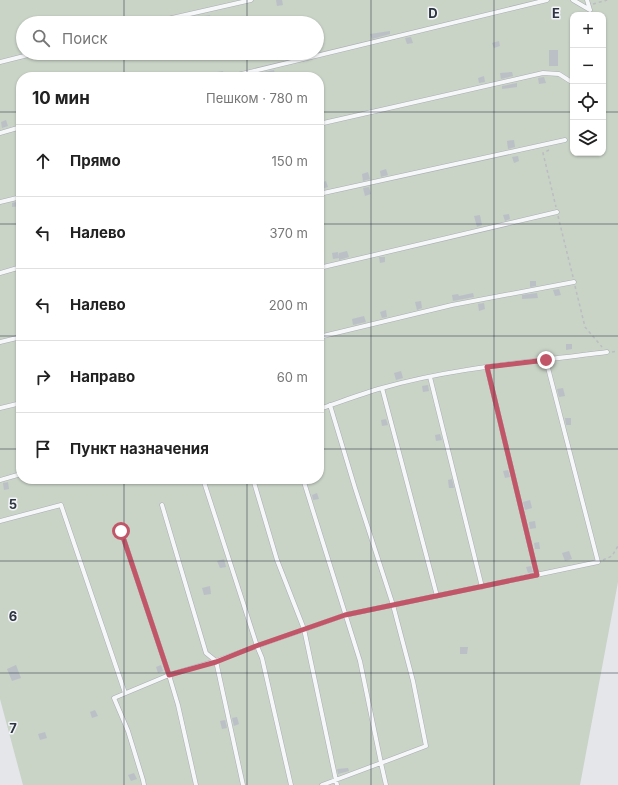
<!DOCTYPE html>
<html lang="ru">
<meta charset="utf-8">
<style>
:root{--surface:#fff;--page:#f6f6f6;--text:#222;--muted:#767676;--line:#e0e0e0}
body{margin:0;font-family:Inter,sans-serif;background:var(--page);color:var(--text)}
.controls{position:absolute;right:12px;top:12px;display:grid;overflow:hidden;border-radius:8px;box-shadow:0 1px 3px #0004}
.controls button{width:36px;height:36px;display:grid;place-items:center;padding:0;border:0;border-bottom:1px solid var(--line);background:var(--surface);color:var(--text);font:20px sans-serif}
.stop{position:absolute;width:12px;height:12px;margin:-9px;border:3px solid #c15669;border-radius:50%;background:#fff}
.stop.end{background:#c15669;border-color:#fff;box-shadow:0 1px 4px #0008}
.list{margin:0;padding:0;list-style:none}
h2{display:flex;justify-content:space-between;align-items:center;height:52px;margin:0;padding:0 16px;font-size:17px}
h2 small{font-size:13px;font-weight:400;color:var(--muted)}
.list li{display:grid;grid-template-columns:26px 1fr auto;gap:12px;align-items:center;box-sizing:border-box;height:72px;padding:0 16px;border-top:1px solid var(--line)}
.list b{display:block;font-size:15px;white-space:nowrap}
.list em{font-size:13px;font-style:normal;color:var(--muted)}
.icon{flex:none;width:22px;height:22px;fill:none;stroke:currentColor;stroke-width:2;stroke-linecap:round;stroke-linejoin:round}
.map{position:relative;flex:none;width:618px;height:785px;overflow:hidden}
.search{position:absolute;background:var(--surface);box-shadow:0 1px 3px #0004;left:16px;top:16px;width:308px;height:44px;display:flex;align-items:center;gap:10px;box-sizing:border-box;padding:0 14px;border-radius:22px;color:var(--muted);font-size:15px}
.panel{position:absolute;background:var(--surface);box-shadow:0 1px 3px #0004;left:16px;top:72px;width:308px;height:412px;border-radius:16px}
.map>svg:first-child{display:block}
.green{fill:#c9d3c6;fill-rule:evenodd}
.building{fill:#bbc0c6}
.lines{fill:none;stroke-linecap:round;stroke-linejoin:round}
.service-casing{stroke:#a9adb4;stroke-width:5}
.path{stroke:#babdc2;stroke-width:1.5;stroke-dasharray:3 3;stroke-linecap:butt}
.service{stroke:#f6f7f9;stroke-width:4}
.route{stroke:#c15669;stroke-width:5}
.grid{fill:none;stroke:#2d3541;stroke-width:1;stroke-opacity:0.55}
.grid-label{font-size:13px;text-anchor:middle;font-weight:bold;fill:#2d3541;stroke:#f3f5f8;stroke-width:3;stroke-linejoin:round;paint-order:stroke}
</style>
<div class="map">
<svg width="618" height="785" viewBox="0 0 618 785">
<rect width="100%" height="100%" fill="#e4e6ea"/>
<path class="green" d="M0,0H618V582L580,785H23L0,699ZM573,15H603V153H573ZM23,23H317V53H23ZM21,77H319V479H21Z"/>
<path class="building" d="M276,0H282L283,5L277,6Z
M210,15L211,20L205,21L204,16Z
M390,31V34L372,39L370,34Z
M411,37L413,43L407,44L405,38Z
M499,41L500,46L494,48L492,43Z
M549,50H558V66H549Z
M274,70L275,75L265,77L264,72Z
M223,71L224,76L218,77L217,72Z
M512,72L513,76L501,79L500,73Z
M484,76L485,82L479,83L478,78Z
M544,77L546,83L539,84L538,78Z
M517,83V87L502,89V86Z
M6,120L8,126L2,128L1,122Z
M514,140L515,147L508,149L507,141Z
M518,156L519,161L514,163L512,157Z
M386,169L388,175L381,177L380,171Z
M368,172L370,179L363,181L362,174Z
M326,181L328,187L321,189L320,183Z
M369,187L371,194L365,196L363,188Z
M20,201H21V206L12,207V203Z
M509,214L510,219L505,221L503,215Z
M480,215L482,225L477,227L474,216Z
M347,251L349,257L339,260V258L333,259L332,253L338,252L339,257V253Z
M379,257H385V262L380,263Z
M530,281H536V286L530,287Z
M559,289L561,295L555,296L553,290Z
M473,293L474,297L453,301L452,295L458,294L459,296Z
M537,293L538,298L522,299V295Z
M421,301L422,308L417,310L415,302Z
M484,303L485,309L479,311L478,304Z
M386,310L387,317L382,318L380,312Z
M364,316L366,322L353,325L352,319Z
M566,344H572V349L566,350Z
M401,371L403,378L396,380L394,373Z
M428,385L429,391L423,392L422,386Z
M563,388L565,396L559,397L557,389Z
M565,418H571V425H566Z
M386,419L388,425L382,426L381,420Z
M440,434L442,440L436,441L435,435Z
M508,470L510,477L505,478L503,471Z
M452,479L454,488H449L448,480Z
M8,482L9,489L4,490L3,483Z
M317,493L319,499L313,500L312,495Z
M530,500L532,508L525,510L523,502Z
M535,521L536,528L530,529L529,522Z
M539,542L540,549H535L534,543Z
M569,551L572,559L565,561L562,553Z
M224,559L226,567L220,568L217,561Z
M531,566L533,572L528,573L526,567Z
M210,586L211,594L204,595L202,588Z
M460,647H468L467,654H460Z
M16,665L21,678L12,681L7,669Z
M161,665L163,671L158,673L156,667Z
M95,710L98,716L92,718L90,712Z
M237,717L239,724L234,726L232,718Z
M225,720L227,728L222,729L220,721Z
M45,732L47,738L40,740L38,734Z
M348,768L349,771L338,774L337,769Z
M134,773L137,779L131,781L128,775Z"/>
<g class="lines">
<defs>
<path id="service" d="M573,0L590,10
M587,0L590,10
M150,23L251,0
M0,62L36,53
M229,77L547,0
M319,124L543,73L559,74L570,81H573
M0,133L21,127
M319,194L565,140
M0,202L21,197
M319,268L557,212
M0,273L21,267
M319,337L452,305L574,282
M0,342L21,337
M487,367L537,575
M430,377L482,587
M382,388L437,596
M0,408L21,403
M319,409C340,402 361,394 382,388C455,367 532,362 607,352
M203,479L257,646L345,615L598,562L546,360
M253,479L277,560L304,629L337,785
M303,479L360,661L381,763L426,746L413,681L393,605L355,488L330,405
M0,480L21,474
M162,505L206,653L216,661L243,785
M0,521L61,505L125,693
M121,531L169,675L114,698L128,731L143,780L144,785
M196,785L178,705L169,675L216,661L257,646L262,658L291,785
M322,785L381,763L386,785"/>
</defs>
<use href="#service" class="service-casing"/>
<path class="path" d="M593,4L607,0
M549,150L543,153L556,207
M558,216L573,277
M575,286L585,327L602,347
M612,352L618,351
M603,560L612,556L618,546"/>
<use href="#service" class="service"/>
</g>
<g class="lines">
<path class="route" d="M121,531L169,675L216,662L256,646L345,615L537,575L487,367L546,360"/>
</g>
<path class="grid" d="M124,0V23M247,0V23M371,0V785M494,0V785M124,53V77M247,53V77M0,112H21M319,112H573M603,112H618M0,224H21M319,224H618M0,336H21M319,336H618M0,449H21M319,449H618M124,479V785M247,479V785M0,561H618M0,673H618"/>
<g class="grid-label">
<text x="433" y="18">D</text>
<text x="556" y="18">E</text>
<text x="13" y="509">5</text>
<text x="13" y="621">6</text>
<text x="13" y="733">7</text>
</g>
</svg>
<div class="controls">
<button>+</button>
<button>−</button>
<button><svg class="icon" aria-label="locate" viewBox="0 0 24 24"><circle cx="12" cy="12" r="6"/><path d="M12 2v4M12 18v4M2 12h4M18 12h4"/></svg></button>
<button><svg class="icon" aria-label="layers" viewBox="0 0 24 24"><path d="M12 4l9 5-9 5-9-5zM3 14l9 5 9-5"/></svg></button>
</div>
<div class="stop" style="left:121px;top:531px"></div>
<div class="stop end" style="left:546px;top:360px"></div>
<div class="search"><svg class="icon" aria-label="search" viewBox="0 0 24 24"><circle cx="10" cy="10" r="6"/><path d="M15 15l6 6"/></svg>Поиск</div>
<section class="panel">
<h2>10 мин<small>Пешком · 780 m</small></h2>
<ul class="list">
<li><svg class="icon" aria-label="ahead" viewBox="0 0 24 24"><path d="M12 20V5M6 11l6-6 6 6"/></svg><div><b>Прямо</b></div><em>150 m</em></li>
<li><svg class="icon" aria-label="left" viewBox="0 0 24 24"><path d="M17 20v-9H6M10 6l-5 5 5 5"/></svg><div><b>Налево</b></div><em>370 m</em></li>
<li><svg class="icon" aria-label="left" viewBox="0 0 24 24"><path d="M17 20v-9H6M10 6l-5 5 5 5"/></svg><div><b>Налево</b></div><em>200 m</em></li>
<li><svg class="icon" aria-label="right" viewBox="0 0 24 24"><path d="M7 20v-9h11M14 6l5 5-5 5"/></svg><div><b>Направо</b></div><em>60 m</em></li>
<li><svg class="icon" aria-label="arrive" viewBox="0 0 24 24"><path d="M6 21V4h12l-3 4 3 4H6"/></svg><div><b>Пункт назначения</b></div></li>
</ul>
</section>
</div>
